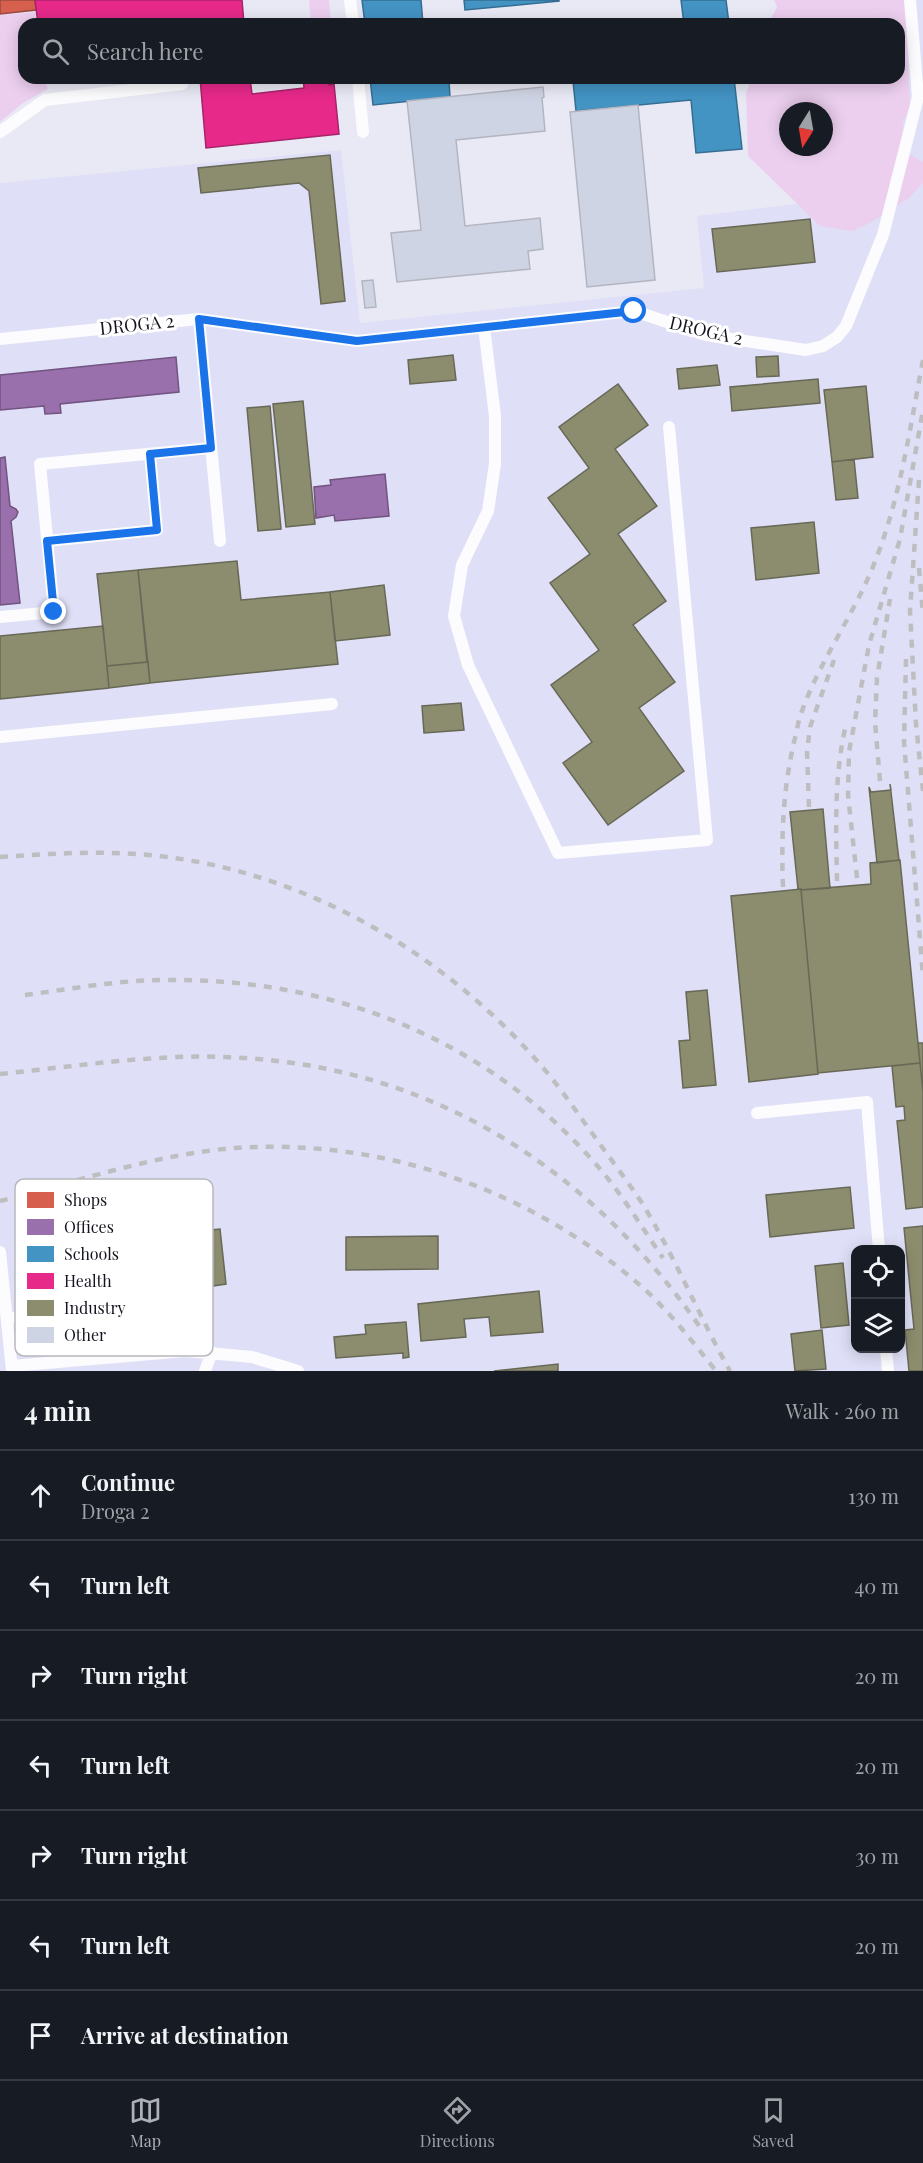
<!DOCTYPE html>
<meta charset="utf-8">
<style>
:root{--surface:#171b24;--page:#242831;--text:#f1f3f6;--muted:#9ea1a6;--line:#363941;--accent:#afb0b7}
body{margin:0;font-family:"Playfair Display",serif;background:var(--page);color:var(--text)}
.controls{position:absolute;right:18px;bottom:18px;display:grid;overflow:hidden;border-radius:12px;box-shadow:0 3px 15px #0003}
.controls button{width:54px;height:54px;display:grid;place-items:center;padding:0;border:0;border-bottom:2px solid var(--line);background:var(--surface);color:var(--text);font:30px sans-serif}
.compass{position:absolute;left:779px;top:102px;width:54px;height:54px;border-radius:50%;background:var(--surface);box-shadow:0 3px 15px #0003;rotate:191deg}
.stop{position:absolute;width:18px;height:18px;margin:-14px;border:4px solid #1a73e8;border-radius:50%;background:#fff}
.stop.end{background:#1a73e8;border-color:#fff;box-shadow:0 2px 6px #0008}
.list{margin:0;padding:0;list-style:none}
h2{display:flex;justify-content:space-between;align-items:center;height:78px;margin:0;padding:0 24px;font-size:26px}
h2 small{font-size:20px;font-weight:400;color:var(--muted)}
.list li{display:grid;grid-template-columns:39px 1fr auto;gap:18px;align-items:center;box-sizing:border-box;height:90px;padding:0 24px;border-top:2px solid var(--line)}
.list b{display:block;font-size:22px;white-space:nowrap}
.list p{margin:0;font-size:20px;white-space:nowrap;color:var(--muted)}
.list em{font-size:20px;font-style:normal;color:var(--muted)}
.icon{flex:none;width:33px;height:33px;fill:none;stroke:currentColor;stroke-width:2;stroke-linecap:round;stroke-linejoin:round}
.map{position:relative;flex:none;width:923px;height:1371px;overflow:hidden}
.search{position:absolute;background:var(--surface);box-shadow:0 3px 15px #0003;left:18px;right:18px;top:18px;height:66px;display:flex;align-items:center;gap:15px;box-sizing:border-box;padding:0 21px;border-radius:18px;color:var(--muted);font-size:22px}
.sheet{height:708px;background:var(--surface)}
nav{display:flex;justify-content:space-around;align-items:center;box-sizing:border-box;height:84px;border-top:2px solid var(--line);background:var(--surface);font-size:16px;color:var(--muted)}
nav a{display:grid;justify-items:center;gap:3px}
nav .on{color:var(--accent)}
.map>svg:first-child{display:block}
.built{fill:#dfdff7;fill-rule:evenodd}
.green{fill:#eccfef;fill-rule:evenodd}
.shops{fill:#d6604d;stroke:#9c4940;stroke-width:1.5}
.offices{fill:#9970ab;stroke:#715481;stroke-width:1.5}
.schools{fill:#4393c3;stroke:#356d92;stroke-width:1.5}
.health{fill:#e7298a;stroke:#a8236a;stroke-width:1.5}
.industry{fill:#8c8c6e;stroke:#686857;stroke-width:1.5}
.building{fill:#cfd4e4;stroke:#b3b5c0;stroke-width:1.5}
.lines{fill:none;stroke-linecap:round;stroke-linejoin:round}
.lane{stroke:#fcfcfe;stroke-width:12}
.rail{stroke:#bebec1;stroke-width:4.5;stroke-dasharray:8 8;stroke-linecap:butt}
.route{stroke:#1a73e8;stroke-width:8}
.labels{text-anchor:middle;stroke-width:6;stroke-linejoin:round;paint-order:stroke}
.street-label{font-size:18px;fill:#141420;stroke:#fff}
.key{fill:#fff;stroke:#b8b8bc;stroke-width:1.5}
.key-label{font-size:16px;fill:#141420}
</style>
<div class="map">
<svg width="923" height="1371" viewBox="0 0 923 1371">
<rect width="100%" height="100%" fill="#e9e9f5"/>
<path class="built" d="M890,0H923V1371H0V183L341,150L360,323L704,288L697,216L869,195L899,78V24ZM856,1250H900V1348H856Z"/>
<path class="green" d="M309,0H329L331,24H311Z
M774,0H911L906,27L910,106L903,123V151L923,162V183L909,198L870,223L852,231L820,226L748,156L746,93L752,78H899V24H768L777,7ZM788,111H824V147H788Z
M36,12L35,24H24V78H44L48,89L23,103L0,122V15Z"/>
<path class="shops" d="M0,0H35L36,10L0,14Z"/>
<path class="offices" d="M176,357L179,392L60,404L61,413L45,414L44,406L0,410V375Z
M5,457L10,506L16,509L18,512L16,517L11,521L20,603L0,605V458Z
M385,474L389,516L335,521L334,515L316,518L314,487L331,485L330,480Z"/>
<path class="schools" d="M362,0H421L423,24H365Z
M464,0H559V1L465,10Z
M681,0H726L729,24H684Z
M370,78H428L429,83L449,81L450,97L373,105Z
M603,78H734L742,149L696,153L691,100L576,111L573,81Z"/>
<path class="health" d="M35,0H242L244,24H38Z
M200,78H250L252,94L304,88L303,78H329V85L334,84L339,134L206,148Z"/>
<path class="industry" d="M330,155L345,301L321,304L309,191L299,183L201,193L198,168Z
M810,219L815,262L717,272L712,229Z
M453,355L456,380L410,384L408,360Z
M778,356L779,376L757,377L756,357Z
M717,365L720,385L679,389L677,369Z
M818,379L820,403L732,411L730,387Z
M618,384L648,425L615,449L657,506L618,534L666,601L633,625L675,682L639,708L684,771L608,825L563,763L592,742L551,685L599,650L550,583L590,554L548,498L589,468L559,427Z
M866,386L873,457L832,462L824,390Z
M303,401L315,524L286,527L273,404Z
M270,406L281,529L258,531L247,408Z
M854,459L858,498L836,500L832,462Z
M814,522L819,573L756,580L751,528Z
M237,561L241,600L330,592L338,664L150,683L138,570Z
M138,570L147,662L107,666L97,574Z
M384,585L390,635L335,641L330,592Z
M103,626L109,688L0,699V636Z
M148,662L150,683L109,688L107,666Z
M461,703L464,730L424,733L422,706Z
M890,784L899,860L877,863L869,787L871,792L891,790Z
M823,809L830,888L801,890L798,889L790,812Z
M900,860L920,1063L818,1073L801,890L871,884L870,863Z
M801,889L818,1074L749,1082L731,896Z
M707,990L716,1085L683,1088L679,1041L690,1040L686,992Z
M918,1043H923V1092L920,1063Z
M920,1063L923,1092V1207L906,1209L897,1121L905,1120L904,1106L896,1107L892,1066Z
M850,1187L854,1228L770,1237L766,1195Z
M923,1226V1371H909L905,1330L914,1329L904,1228Z
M220,1229L226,1284L207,1287L200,1231Z
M438,1236V1269L346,1270V1237Z
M843,1263L849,1325L821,1328L815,1266Z
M539,1291L543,1332L491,1336L489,1317L464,1319L466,1337L421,1341L418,1304Z
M406,1322L409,1357L403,1358V1353L336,1358L334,1337L366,1334L365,1325Z
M822,1330L826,1369L795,1371L791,1334Z
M558,1364V1371H494Z"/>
<path class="building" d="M543,87L544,97L542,98L545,131L456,140L465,226L540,218L543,249L528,251L530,269L397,282L391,233L421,230L407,101Z
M638,105L655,280L587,287L570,112Z
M373,280L376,307L365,308L362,281Z"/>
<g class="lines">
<path class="lane" d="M350,0L353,24
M358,78L363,132
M0,132L45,100L182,84
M199,319L220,541
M484,327L495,416V464L488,511L462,565L454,616L468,665L558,853L707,840L669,427
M0,339L199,319L357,341L634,311L706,335L806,350L823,346L837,337L846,326L883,235L918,97L910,0
M47,541L157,530L150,454
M0,617L54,612L40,464L211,448
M0,737L332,704
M757,1113L867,1102L879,1250
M0,1252L12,1371
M7,1318L35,1317L69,1342L71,1361
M886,1348L888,1371
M12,1366L186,1351L252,1357L298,1371
M205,1371L212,1352"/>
<path class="rail" d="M919,480L910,611L916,724L923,791
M919,568L923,614
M906,659L904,742L923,976
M880,781L875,722L877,678L890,599
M809,807L807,752L810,727L834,660
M0,857C45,854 90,851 136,854C291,864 438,947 539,1063C560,1087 578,1114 597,1140C612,1161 628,1182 642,1203C675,1257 699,1316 730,1371
M857,878L848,795L849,752L869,645L900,539L923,410
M837,881C836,829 834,779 845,729
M783,887C781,837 783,790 794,742C797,732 798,720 802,711C821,658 856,612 876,559C901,495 910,427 923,360
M25,995C71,989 118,980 165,980C334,978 489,1039 600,1169C623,1196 643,1229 663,1258
M0,1074C80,1066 163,1052 244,1058C439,1070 593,1172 702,1330
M0,1201C76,1182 156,1154 235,1148C383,1138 529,1189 641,1286C669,1311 692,1341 716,1371"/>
</g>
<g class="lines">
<path class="route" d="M54,612L47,541L157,530L150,454L211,448L199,319L357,341L634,311"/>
</g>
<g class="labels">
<g class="street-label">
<text transform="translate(137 325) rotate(-6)" y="6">DROGA 2</text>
<text transform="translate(706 331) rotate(13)" y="6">DROGA 2</text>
</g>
</g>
<rect x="15" y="1179" width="198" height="177" rx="9" class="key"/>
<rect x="27" y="1192" width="27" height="16" fill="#d6604d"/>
<rect x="27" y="1219" width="27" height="16" fill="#9970ab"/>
<rect x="27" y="1246" width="27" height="16" fill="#4393c3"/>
<rect x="27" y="1273" width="27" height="16" fill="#e7298a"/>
<rect x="27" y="1300" width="27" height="16" fill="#8c8c6e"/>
<rect x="27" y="1327" width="27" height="16" fill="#cfd4e4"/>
<g class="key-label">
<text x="64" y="1206">Shops</text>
<text x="64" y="1233">Offices</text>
<text x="64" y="1260">Schools</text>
<text x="64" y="1287">Health</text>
<text x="64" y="1314">Industry</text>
<text x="64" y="1341">Other</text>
</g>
</svg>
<div class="controls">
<button><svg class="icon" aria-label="locate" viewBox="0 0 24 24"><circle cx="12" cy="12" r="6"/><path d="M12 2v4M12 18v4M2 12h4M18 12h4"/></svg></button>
<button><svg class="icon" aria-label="layers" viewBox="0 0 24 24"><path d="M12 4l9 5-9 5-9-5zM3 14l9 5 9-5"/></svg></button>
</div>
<svg class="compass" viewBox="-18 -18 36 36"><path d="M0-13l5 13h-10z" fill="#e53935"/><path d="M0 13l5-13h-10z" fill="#9ea1a6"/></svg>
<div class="stop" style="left:634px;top:311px"></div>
<div class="stop end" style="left:54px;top:612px"></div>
<div class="search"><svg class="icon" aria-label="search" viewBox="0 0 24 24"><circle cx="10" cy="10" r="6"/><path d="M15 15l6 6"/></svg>Search here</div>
</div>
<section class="sheet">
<h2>4 min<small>Walk · 260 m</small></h2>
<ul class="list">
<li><svg class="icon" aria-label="ahead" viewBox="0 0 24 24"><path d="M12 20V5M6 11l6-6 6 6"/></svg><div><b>Continue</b><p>Droga 2</p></div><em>130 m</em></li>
<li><svg class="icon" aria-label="left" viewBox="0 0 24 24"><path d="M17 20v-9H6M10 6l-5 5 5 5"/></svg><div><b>Turn left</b></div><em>40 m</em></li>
<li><svg class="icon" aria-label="right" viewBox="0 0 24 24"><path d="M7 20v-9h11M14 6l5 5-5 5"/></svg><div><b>Turn right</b></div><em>20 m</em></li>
<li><svg class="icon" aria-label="left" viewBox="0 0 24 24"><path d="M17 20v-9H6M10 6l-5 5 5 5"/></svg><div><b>Turn left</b></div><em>20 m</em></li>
<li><svg class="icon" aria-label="right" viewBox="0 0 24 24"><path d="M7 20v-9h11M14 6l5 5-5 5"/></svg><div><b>Turn right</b></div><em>30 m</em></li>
<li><svg class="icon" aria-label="left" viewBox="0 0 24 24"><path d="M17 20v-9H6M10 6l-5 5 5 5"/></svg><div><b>Turn left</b></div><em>20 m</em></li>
<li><svg class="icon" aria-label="arrive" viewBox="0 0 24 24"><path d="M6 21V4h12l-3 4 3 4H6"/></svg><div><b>Arrive at destination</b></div></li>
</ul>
</section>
<nav>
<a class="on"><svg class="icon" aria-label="map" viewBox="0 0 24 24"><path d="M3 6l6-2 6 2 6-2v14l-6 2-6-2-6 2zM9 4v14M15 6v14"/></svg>Map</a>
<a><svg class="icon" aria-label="directions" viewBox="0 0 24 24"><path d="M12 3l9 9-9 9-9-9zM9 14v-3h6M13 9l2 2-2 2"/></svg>Directions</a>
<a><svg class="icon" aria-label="saved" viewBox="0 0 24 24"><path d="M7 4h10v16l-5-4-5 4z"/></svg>Saved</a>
</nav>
